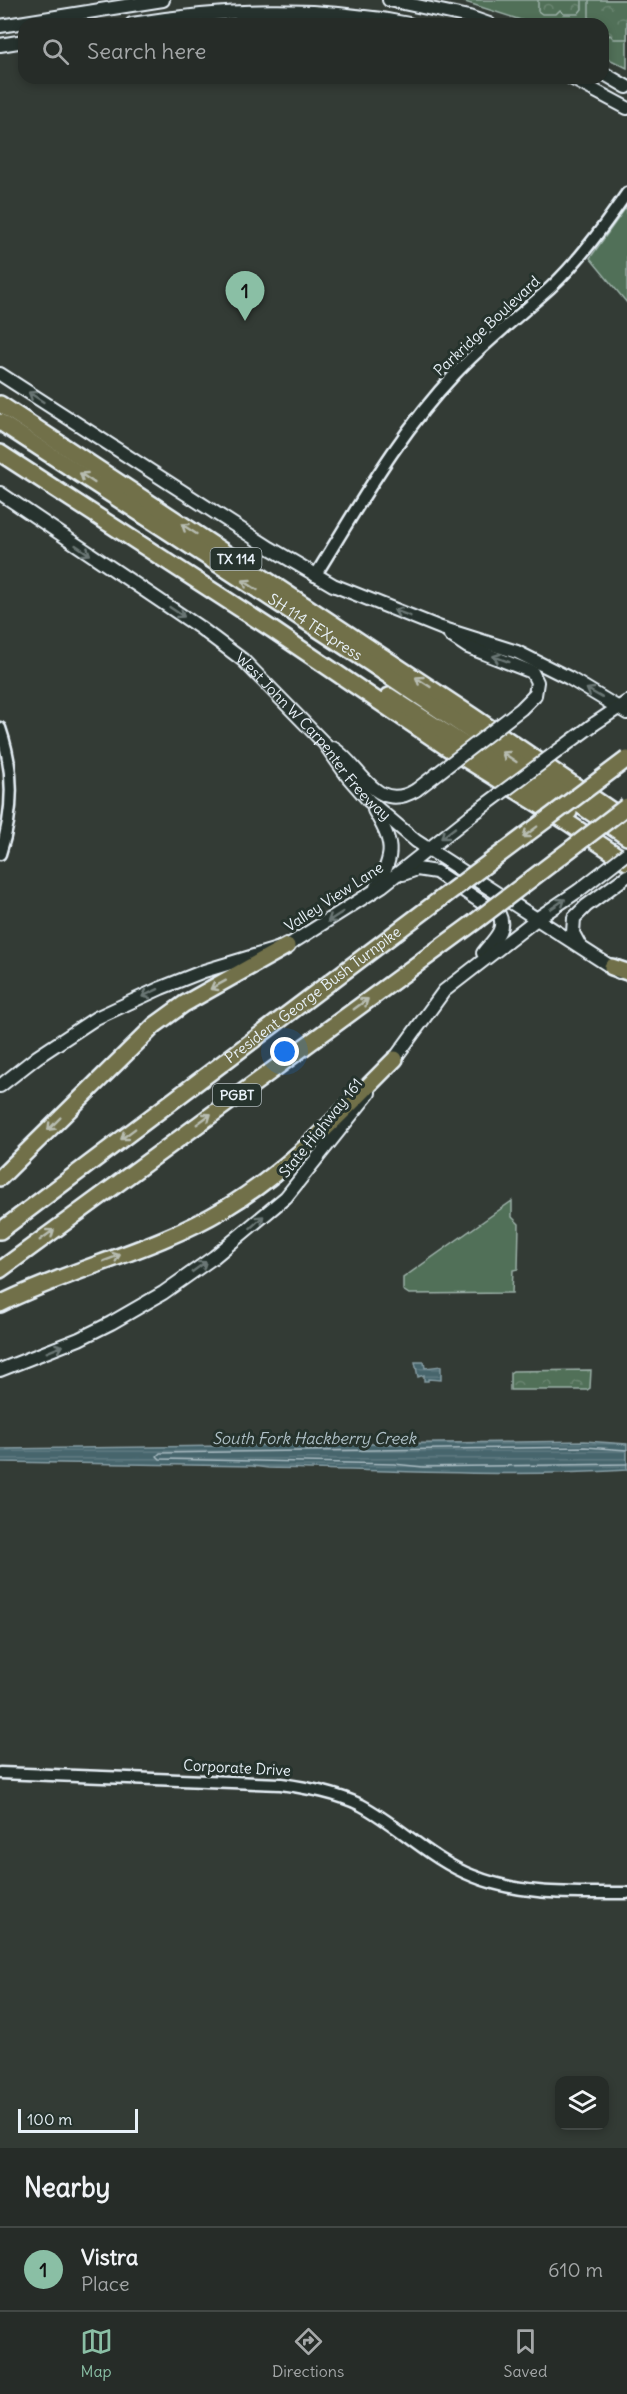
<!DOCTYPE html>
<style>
:root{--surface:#262c28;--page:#2e3430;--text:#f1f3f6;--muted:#a4a7a8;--line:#424845;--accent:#8abfa5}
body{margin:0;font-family:Delius,sans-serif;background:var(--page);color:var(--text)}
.controls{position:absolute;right:18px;bottom:18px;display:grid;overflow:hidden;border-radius:12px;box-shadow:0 3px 9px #0003}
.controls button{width:54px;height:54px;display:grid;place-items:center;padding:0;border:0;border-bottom:2px solid var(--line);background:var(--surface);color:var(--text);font:30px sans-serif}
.scale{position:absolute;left:18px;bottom:15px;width:120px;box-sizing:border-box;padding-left:6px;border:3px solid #e8f1f8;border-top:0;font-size:16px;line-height:21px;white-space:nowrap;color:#e8f1f8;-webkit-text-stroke:4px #26332d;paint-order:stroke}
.you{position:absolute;left:285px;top:1052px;width:21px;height:21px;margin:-15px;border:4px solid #fff;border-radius:50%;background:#1a73e8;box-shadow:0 0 0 9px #1a73e833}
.badge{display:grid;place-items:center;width:39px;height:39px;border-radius:50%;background:var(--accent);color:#111;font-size:20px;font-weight:700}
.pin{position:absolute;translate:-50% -50px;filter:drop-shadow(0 2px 3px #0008)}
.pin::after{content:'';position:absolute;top:32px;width:21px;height:18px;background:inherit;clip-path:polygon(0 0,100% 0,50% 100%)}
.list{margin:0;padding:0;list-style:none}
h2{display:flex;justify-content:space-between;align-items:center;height:78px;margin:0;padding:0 24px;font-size:26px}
h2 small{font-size:20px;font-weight:400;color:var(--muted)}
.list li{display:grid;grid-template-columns:39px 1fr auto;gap:18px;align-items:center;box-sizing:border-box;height:84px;padding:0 24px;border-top:2px solid var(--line)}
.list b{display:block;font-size:22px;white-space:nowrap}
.list p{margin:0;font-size:20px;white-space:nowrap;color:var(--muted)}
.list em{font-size:20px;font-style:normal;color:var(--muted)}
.icon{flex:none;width:33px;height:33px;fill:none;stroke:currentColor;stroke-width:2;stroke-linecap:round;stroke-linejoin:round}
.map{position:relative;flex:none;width:627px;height:2148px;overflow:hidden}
.search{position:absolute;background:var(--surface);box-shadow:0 3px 9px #0003;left:18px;right:18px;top:18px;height:66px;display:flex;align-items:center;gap:15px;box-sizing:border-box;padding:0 21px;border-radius:18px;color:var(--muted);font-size:22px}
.sheet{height:162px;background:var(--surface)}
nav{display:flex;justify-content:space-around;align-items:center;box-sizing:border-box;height:84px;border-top:2px solid var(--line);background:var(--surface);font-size:16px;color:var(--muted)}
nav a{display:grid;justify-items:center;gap:3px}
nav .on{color:var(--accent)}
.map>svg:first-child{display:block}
.green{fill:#517058;stroke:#9cb0a8;stroke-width:1.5}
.forest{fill:url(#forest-crowns);stroke:#9cb0a8;stroke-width:1.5}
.water{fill:url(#water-rules);stroke:#879da4;stroke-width:1.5}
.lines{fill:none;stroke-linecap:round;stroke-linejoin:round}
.shore{stroke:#a7b9c0;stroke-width:1.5}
.tertiary-casing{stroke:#e8f1f8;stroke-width:15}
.secondary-casing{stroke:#e8f1f8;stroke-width:16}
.motorway-casing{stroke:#e8f1f8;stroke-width:20}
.tertiary{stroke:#26332d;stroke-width:10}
.secondary{stroke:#26332d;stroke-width:12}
.motorway{stroke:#71704a;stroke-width:15}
.secondary-bridge-casing{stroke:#e8f1f8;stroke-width:16;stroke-linecap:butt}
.motorway-bridge-casing{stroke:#e8f1f8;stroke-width:20;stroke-linecap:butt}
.secondary-bridge{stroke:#26332d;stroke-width:12}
.motorway-bridge{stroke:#71704a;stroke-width:15}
.oneway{stroke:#6a7674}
.oneway2{stroke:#b8bdb2}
.labels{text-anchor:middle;stroke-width:6;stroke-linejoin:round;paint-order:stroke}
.shield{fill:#26332d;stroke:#aeb8bb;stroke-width:1.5}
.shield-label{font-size:14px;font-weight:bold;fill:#e8f1f8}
.street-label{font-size:15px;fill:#e8f1f8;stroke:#26332d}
.water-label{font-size:16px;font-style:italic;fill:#afc0c7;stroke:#26332d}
</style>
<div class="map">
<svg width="627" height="2148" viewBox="0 0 627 2148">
<defs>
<pattern id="forest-crowns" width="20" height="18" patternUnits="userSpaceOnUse" patternTransform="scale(1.5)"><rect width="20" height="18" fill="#517058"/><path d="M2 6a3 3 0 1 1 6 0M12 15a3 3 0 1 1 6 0" fill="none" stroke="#6a8571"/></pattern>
<pattern id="water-rules" width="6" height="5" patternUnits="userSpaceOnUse" patternTransform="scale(1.5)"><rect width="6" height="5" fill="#46656c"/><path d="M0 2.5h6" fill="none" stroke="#617c82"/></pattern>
</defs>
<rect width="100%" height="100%" fill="#333b35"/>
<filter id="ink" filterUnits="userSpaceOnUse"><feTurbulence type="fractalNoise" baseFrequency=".0167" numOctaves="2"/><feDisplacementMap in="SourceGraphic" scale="12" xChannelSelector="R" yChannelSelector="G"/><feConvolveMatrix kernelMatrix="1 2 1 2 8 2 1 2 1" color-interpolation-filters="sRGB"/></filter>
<g filter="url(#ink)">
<path class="green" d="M459,0H627V68L603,56V24H533Z
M627,206V303L590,258Z
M512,1201V1217L519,1224L518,1269L513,1270L512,1293L409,1294L403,1290V1278Z"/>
<path class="forest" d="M538,0H582V9L578,14H564L560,10L556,14H542L538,11Z
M589,0H627V39H614L610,35L603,39V24H589Z
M591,1370L590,1388L587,1390H510V1373L513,1371Z"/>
<path class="water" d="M415,1362H424L425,1368L441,1366V1380L428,1379V1381H424V1375L418,1377Z
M585,1441L627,1444V1470C508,1478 388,1470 268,1468L252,1466L0,1462V1449Z"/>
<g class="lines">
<path class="shore" d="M627,1450L585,1447L160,1453L157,1456L160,1459L394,1464L423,1467L627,1464"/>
<defs>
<path id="tertiary" d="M315,576C358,507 398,434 455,374C484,343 518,317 550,288C579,261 604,226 627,193
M0,728C15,771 14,812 0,854
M0,1773L281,1784C308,1788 336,1793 361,1805C400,1826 431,1860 473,1876C522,1896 575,1893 627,1893"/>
<g id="secondary">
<path d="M389,0L469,17L489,24"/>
<path d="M132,24C225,9 316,5 409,24"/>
<path d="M0,26L163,0"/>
<path d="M0,45L24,41"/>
<path d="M603,73L627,87"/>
<path d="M571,78L627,108"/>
<path d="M0,374L270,548L333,585L441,628L517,652L569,678L627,713"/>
<path id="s1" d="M0,493L199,627L243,660L324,743L348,777L369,801L416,841L619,972"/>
<path d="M450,635L468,647L532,672L537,682L535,695"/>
<path d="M594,724L627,702"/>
<path d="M333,748C361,765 375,815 416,790"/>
<path d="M374,810C393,843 396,853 376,887"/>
<path d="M403,874L417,869L436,872L499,914C507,930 492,941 483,953"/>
<path d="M580,946L573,933L574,918L586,906L627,876"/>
<path d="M390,1065L444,991L538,918L578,891"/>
<path d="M0,1086L37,1057L96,1018L161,988L204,971L287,946L382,886L469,817"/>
<path d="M0,1370L79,1339L111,1323L163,1293L214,1257L286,1197L369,1093"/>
</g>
<g id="motorway">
<path d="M0,404L471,715L627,821"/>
<path id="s2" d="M0,422L370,663L627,837"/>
<path d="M0,453L273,630L446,747L567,822L627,862"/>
<path d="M389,696L569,812"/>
<path d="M612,967L627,972"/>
<path d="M0,1178L155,1025L184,1004L287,946"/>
<path id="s3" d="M0,1231L443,897"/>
<path d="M0,1270L476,921"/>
<path d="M0,1304C72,1268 154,1251 224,1209C290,1170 341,1113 395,1059"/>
</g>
</defs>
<use href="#tertiary" class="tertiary-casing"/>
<use href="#secondary" class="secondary-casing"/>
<use href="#motorway" class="motorway-casing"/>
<use href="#tertiary" class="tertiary"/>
<use href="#secondary" class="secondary"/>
<use href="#motorway" class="motorway"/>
<defs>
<path id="secondary-bridge" d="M416,790L521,709L535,695
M469,817L594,724
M578,891L627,853"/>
<path id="motorway-bridge" d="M443,897L627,759
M476,921L627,806"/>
</defs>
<use href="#secondary-bridge" class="secondary-bridge-casing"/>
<use href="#motorway-bridge" class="motorway-bridge-casing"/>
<use href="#secondary-bridge" class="secondary-bridge"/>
<use href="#motorway-bridge" class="motorway-bridge"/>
</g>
<defs><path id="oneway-shaft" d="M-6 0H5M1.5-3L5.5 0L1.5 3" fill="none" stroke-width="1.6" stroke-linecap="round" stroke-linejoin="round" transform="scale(1.5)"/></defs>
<g class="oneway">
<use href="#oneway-shaft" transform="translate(36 397) rotate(-147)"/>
<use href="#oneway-shaft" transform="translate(83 550) rotate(34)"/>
<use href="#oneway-shaft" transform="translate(177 612) rotate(34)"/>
<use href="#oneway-shaft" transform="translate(402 613) rotate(-159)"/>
<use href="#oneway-shaft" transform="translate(501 659) rotate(-160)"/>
<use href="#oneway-shaft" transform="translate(594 693) rotate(-150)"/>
<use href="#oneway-shaft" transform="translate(448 833) rotate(142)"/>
<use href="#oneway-shaft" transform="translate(558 904) rotate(-34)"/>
<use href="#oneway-shaft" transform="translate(335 917) rotate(147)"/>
<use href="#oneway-shaft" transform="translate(150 993) rotate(155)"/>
<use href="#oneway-shaft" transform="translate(257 1222) rotate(-42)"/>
<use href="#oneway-shaft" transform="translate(199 1267) rotate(-36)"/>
<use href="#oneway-shaft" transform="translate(55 1349) rotate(-22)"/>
</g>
<g class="oneway2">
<use href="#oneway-shaft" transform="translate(87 478) rotate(-146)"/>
<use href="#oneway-shaft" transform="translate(189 529) rotate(-147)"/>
<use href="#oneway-shaft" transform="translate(250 585) rotate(-147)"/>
<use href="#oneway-shaft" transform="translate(423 682) rotate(-147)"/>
<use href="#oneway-shaft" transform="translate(509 757) rotate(-146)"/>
<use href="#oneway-shaft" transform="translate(530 832) rotate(143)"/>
<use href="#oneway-shaft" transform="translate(218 985) rotate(151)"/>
<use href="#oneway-shaft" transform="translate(361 1004) rotate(-36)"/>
<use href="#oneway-shaft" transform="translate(204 1119) rotate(-36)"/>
<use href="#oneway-shaft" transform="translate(54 1124) rotate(135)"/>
<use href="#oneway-shaft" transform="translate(128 1134) rotate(143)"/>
<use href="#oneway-shaft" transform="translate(47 1235) rotate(-36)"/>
<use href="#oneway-shaft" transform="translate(112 1258) rotate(-21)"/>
</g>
</g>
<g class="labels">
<g class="shield">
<rect x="210.5" y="548" width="51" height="22" rx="4.5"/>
<rect x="213" y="1084" width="48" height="22" rx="4.5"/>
</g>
<g class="shield-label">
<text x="236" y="564">TX 114</text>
<text x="237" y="1100">PGBT</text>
</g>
<g class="street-label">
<text transform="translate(487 326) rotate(-43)" y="5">Parkridge Boulevard</text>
<text dy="5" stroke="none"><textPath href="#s2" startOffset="376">SH 114 TEXpress</textPath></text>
<text dy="5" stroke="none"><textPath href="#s1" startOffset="399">West John W Carpenter Freeway</textPath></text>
<text transform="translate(334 897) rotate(-33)" y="5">Valley View Lane</text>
<text dy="5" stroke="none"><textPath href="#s3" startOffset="392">President George Bush Turnpike</textPath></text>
<text transform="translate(321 1128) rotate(-51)" y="5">State Highway 161</text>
<text transform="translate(237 1768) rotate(3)" y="5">Corporate Drive</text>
</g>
<g class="water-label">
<text x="314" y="1444">South Fork Hackberry Creek</text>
</g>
</g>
</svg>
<div class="controls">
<button><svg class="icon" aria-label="layers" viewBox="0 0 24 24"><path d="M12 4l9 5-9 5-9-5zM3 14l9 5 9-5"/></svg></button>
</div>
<div class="scale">100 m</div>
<div class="you"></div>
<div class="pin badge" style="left:245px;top:321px">1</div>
<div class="search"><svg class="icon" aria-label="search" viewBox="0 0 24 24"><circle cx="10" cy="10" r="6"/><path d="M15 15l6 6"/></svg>Search here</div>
</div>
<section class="sheet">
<h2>Nearby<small></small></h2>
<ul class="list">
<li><span class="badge">1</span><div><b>Vistra</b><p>Place</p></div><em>610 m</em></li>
</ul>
</section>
<nav>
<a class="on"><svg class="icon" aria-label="map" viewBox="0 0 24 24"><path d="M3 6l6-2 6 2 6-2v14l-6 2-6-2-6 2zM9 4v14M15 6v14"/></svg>Map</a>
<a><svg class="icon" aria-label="directions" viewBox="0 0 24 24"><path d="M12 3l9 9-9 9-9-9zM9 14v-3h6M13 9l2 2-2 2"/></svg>Directions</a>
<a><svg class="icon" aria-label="saved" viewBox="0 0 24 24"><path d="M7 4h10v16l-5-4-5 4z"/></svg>Saved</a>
</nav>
